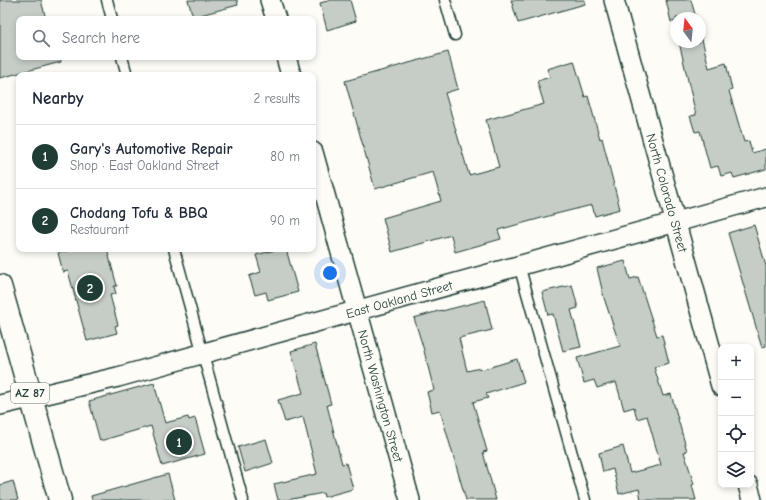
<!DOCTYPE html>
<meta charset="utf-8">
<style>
:root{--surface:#fff;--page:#f6f6f7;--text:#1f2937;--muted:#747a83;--line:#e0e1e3;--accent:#1f3d34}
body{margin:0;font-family:"Comic Neue",sans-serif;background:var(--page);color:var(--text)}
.controls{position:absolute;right:12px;bottom:12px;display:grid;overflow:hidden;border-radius:8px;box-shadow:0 2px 6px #0003}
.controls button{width:36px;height:36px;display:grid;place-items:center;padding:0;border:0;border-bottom:1px solid var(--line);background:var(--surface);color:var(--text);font:20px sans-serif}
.compass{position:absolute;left:670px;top:12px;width:36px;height:36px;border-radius:50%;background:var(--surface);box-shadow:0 2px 6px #0003;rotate:345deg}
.you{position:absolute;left:330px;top:273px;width:14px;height:14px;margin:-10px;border:3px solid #fff;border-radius:50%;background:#1a73e8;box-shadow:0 0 0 6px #1a73e833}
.badge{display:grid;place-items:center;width:26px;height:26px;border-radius:50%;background:var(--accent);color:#fff;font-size:13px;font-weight:700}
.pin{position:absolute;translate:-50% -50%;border:2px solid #fff;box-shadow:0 1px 4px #0006}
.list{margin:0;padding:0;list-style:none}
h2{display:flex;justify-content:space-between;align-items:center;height:52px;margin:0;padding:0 16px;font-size:17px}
h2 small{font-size:13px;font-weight:400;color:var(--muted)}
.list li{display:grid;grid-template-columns:26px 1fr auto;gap:12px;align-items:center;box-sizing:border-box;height:64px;padding:0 16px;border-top:1px solid var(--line)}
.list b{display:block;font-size:15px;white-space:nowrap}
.list p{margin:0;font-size:13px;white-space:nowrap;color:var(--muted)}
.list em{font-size:13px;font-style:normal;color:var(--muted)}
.icon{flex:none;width:22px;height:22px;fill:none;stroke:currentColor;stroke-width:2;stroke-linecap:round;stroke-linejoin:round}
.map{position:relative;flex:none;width:766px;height:500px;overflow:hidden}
.search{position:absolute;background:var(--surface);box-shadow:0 2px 6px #0003;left:16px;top:16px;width:300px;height:44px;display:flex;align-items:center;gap:10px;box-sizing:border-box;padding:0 14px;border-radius:8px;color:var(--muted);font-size:15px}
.panel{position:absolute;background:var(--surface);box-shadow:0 2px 6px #0003;left:16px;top:72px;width:300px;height:180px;border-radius:8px}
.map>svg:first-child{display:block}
.building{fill:#c6cdc7;stroke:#1f3d34}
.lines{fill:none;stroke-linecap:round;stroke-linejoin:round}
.service-casing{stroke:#1f3d34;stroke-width:13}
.minor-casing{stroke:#1f3d34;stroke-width:22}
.primary-casing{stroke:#1f3d34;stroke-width:25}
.service{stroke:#fdfcf7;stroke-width:10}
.minor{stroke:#fdfcf7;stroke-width:19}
.primary{stroke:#fdfcf7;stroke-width:22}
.labels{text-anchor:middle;stroke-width:3.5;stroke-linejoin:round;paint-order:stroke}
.shield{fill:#fdfcf7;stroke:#62766e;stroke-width:1}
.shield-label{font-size:12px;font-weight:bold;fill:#1f3d34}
.street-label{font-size:13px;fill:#1f3d34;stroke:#fdfcf7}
</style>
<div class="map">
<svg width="766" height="500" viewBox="0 0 766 500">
<rect width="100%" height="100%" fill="#fdfcf7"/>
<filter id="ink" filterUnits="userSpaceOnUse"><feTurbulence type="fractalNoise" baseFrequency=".025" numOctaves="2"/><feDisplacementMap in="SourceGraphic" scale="8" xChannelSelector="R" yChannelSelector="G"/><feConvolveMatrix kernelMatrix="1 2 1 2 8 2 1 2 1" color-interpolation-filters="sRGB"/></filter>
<g filter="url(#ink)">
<path class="building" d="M0,0H41L46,19H19V57H60L61,62L0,78Z
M188,0H237L238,5L193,17Z
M331,0H350L356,21L327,30L320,3Z
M511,0H585V4L518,23Z
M666,0H691L696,18H676V30L674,21L671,22Z
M700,31L709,68L726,63L732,90L729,91L744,142L749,141L752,153L766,149V169L734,178L732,173L721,176L718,166L710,168L700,131L695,132L690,116L696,115L679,42H700Z
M448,52L458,89L445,93L469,175L499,167L486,120L544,104L537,81L550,77L547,69L574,61L585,97L588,96L600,139L602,138L620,209L595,216L592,205L556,214L498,230L501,239L455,252L451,235L392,252L383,218L441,201L433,172L375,189L345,81Z
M754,225L766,266V346L762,347L728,233Z
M75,249H107L117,286H114L116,294L110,295L118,325L115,326L117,333L87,341L68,271L63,272L58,253Z
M279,249H286L298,292L268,300L266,292L255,295L249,276L261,272L256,255Z
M625,261L630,279L638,277L657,336L662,335L669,363L654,367L663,396L671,394L687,451L684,452L694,484L692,485L696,500H641L639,489L619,494L613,469L603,472L599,453L623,446L630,473L661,465L647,416L637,419L634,407L624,410L616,382L597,388L594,380L584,383L577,358L620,346L604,298L597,268Z
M572,285L578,308L571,310L581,347L563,351L553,314L548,315L542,292Z
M485,300L492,330L459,338L467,371L480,368L481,370L517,359L524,382L486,394L488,398L473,402L487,451L483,452L496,500H466L440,410L432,412L427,392L434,390L423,347L414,318L442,310V311Z
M315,344L331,404L327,405L342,464L346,463L353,489L324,497L323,493L287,500H278L274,484L317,474L303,417L285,422L278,400L303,393L291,351Z
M154,383L165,423L188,417L189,420L195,418L205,454L162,466L151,426L100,441L89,401Z
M266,439L273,463L245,472L238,447Z
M168,474L175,500H92L91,496Z
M13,481L18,500H0V485Z"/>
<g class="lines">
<defs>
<path id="service" d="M107,0L112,19
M445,0L455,35
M122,57L127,75
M174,249L243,500
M519,265L585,500"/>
<g id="minor">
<path d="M270,0L276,19"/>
<path id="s1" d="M614,0L721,386"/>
<path d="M286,57L291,75"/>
<path id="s2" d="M313,152L410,500"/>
<path id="s3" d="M0,405L118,377L766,197"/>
<path d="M748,485L752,500"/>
</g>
<path id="primary" d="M0,286L60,500"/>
</defs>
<use href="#service" class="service-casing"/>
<use href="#minor" class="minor-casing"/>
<use href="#primary" class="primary-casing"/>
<use href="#service" class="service"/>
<use href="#minor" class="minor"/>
<use href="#primary" class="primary"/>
</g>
</g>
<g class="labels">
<rect class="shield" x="11" y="383" width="38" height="20" rx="3"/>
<g class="shield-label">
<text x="30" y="397">AZ 87</text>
</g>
<g class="street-label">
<text dy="5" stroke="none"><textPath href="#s1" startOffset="200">North Colorado Street</textPath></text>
<text dy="5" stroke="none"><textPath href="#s3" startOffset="413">East Oakland Street</textPath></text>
<text dy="5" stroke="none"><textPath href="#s2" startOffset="253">North Washington Street</textPath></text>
</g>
</g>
</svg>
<div class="controls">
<button>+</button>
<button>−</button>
<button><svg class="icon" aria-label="locate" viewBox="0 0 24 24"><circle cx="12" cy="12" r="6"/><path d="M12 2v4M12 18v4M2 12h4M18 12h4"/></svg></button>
<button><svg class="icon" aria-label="layers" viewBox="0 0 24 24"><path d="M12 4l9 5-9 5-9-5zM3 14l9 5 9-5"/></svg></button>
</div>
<svg class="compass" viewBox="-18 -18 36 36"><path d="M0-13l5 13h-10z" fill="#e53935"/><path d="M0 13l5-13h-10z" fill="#747a83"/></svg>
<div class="you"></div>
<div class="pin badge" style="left:179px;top:442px">1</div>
<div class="pin badge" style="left:90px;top:288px">2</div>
<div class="search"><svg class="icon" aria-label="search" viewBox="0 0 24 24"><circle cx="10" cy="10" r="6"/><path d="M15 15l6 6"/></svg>Search here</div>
<section class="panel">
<h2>Nearby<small>2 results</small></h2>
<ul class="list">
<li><span class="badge">1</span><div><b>Gary's Automotive Repair</b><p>Shop · East Oakland Street</p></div><em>80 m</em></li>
<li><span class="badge">2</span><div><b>Chodang Tofu &amp; BBQ</b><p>Restaurant</p></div><em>90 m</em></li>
</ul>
</section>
</div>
